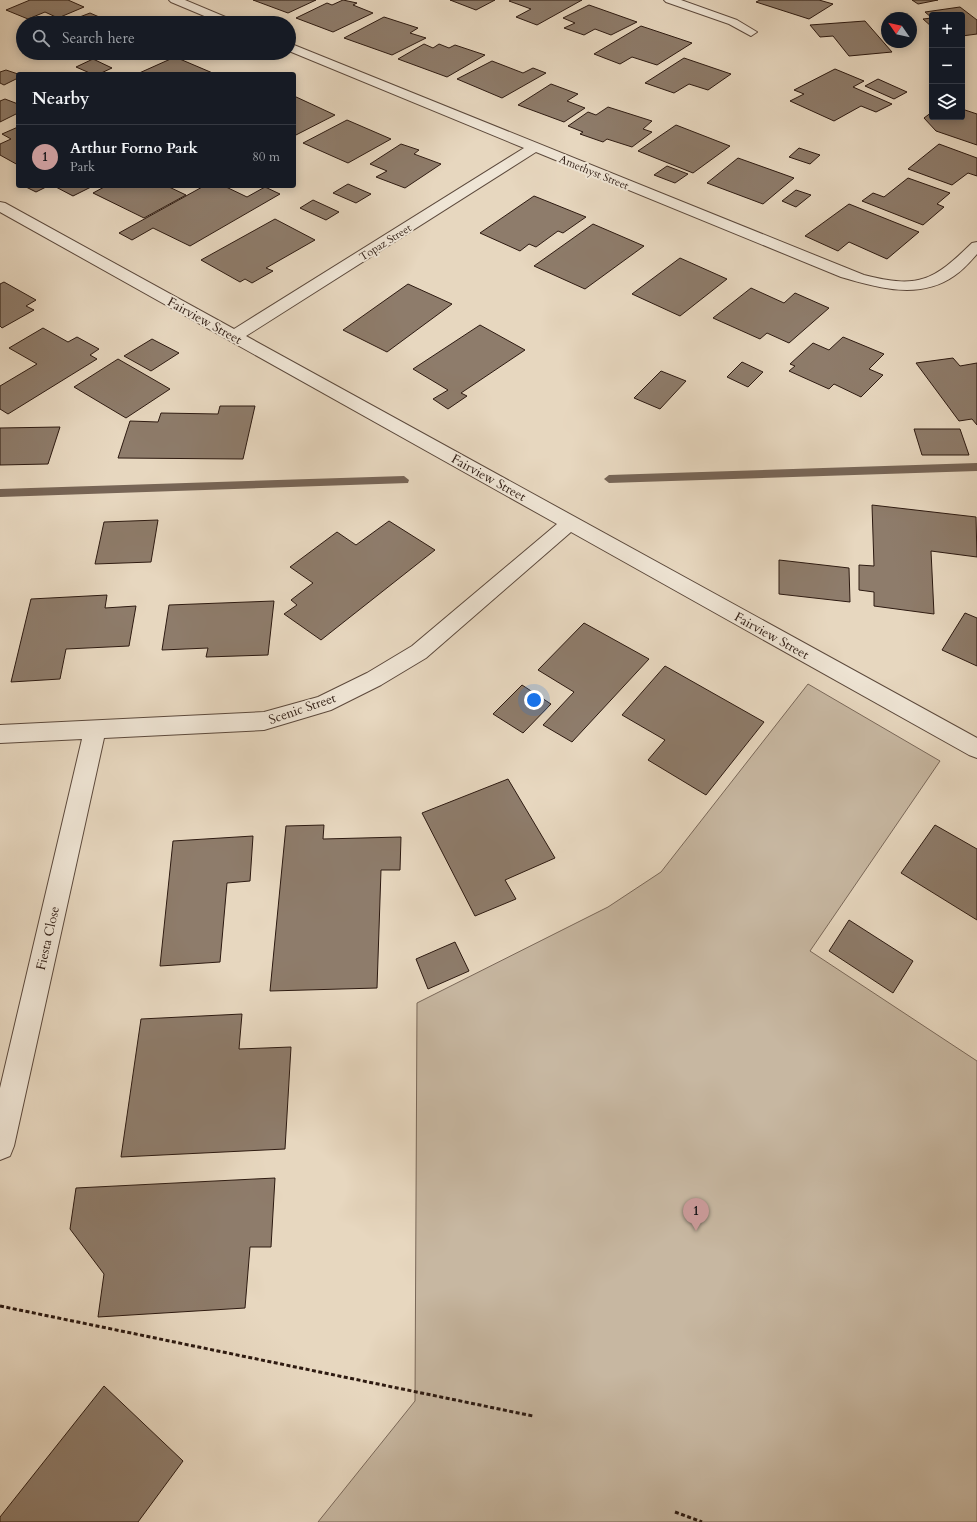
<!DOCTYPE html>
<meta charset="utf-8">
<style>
:root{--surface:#171b24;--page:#20242c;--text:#f1f3f6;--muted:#9ea1a6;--line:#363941;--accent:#c59692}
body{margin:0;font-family:Cardo,serif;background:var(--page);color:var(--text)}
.controls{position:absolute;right:12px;top:12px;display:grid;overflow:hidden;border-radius:4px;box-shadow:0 2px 10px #0003}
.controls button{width:36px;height:36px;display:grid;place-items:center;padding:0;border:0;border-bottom:1px solid var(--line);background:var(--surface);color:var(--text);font:20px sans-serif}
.compass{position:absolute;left:881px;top:12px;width:36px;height:36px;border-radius:50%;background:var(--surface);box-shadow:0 2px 10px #0003;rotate:304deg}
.you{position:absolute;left:534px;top:700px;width:14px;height:14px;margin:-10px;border:3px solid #fff;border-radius:50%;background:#1a73e8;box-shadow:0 0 0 6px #1a73e833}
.badge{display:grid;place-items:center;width:26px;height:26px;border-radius:50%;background:var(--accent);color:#111;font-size:13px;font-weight:700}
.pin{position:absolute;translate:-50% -33px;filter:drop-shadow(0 1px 2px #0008)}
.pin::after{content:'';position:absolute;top:21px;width:14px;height:12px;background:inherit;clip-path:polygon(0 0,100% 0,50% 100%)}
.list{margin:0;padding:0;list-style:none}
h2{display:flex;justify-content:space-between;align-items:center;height:52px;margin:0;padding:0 16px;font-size:17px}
h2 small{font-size:13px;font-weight:400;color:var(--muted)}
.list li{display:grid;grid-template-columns:26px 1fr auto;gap:12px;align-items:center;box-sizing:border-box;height:64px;padding:0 16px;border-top:1px solid var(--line)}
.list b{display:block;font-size:15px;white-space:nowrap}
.list p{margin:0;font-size:13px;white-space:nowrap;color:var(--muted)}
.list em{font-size:13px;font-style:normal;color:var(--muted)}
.icon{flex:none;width:22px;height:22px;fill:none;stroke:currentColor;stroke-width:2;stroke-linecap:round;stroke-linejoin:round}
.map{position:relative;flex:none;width:977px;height:1522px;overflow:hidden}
.search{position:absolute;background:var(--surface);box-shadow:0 2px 10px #0003;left:16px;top:16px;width:280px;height:44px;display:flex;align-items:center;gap:10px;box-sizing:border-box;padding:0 14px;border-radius:22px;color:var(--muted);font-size:15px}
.panel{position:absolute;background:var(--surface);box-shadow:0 2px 10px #0003;left:16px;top:72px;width:280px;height:116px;border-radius:4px}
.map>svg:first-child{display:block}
.green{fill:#c7b7a1;stroke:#7a6859}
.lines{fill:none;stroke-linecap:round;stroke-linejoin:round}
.stream{fill:#776556;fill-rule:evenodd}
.building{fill:#8e7c6b;stroke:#2d1a11}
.minor-casing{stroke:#5c493c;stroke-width:2}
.path{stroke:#2d1a11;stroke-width:3;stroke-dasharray:4 2.5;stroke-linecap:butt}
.minor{fill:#efe5d5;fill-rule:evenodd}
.labels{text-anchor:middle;stroke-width:4;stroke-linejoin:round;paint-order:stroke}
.far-street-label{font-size:11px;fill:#2d1a11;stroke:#efe5d5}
.street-label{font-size:13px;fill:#2d1a11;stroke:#efe5d5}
</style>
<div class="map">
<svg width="977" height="1522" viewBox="0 0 977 1522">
<rect width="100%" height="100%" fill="#e7d7bf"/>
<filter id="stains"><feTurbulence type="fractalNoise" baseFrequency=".005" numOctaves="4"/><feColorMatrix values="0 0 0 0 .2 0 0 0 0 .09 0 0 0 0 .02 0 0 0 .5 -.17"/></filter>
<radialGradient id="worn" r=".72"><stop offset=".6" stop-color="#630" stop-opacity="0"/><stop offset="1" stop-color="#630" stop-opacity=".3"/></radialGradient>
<path class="green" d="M808,684L940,761L810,951L977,1061V1522H318L415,1401L417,1003L608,907L661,872Z"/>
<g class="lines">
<path class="stream" d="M977,463V471L609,483L604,479L609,475Z
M404,476L409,480L408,483L0,497V489Z"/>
</g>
<path class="building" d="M30,0H68L84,7L58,18L45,12L28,19L6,10Z
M253,0H316L288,13Z
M343,0L357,3L353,5L373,13L333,32L296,18L327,3L332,5Z
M450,0H495L476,10Z
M511,0H582L537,25L516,17L531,9L509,1Z
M760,0H819L833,4L809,19L756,2Z
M912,0H938L918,4Z
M589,5L637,22L611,35L595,29L584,35L564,28L575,23L563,18Z
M960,7L977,20V34L962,36V15H932V27L923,19L932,18L925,12Z
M90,13L113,23H64Z
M384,17L418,28L410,33L426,38L392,55L344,38Z
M865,21L892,52L849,56L833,36L820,37L810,25Z
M641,26L692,43L657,65L632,57L620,64L594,54Z
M424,44L433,48L439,44L449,48L455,45L485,55L447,77L398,59Z
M120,53H160L151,56L132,58Z
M175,57L215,74H137Z
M684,58L731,74L708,90L689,84L674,93L645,83Z
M93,59L112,68L99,74H92L76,67Z
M492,61L523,73L533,68L546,73L502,98L457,79Z
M835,69L864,81L853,87L892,104L876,112L861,106L834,121L790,101L804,94L794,90Z
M6,70L18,74V78L4,85L0,83V72Z
M878,79L907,92L894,99L865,86Z
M551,84L578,94L567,101L585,108L564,122L518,105Z
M294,96L335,115L294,136Z
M5,99L18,104V113L0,122V101Z
M608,107L652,121L643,129L652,132L632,147L607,139L603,142L580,134L583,132L568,126L588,112L596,115Z
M962,109L977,114V145L936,131L924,118L932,112V117H962Z
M347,120L391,139L348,163L303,143Z
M676,125L730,146L693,173L638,151Z
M18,127V165L0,155V144L11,139L2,134Z
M401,144L419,150L414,154L441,164L405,188L376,177L387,171L370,164Z
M939,144L977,158V176L968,173L952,185L908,169Z
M799,148L820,155L810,164L789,157Z
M738,158L794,178L763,204L707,183Z
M667,166L688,174L675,183L654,175Z
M908,178L950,193L937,204L944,207L923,225L862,201L873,193L884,197Z
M348,184L371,194L356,203L333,193Z
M24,186H48L36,192Z
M54,186H93L73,196Z
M106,186H167L186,195L144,218L93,193Z
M204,186H224L247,197L265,187L280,194L190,246L153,228L132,240L119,233Z
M796,190L811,195L796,207L782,201Z
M534,196L586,217L563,233L558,231L536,247L529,244L520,251L480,233Z
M313,200L339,212L326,220L300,208Z
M849,204L919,232L887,259L849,242L838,251L805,236Z
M275,219L315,240L266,268L273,271L252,283L245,279L240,282L201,260Z
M593,224L644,246L585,289L534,266Z
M680,258L727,279L680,316L632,294Z
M4,282L36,300L26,306L34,310L2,328L0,326V284Z
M408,284L452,304L387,352L343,330Z
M751,288L784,303L795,293L829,308L789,343L767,333L760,339L713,318Z
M480,325L525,350L461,393L467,396L448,409L433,399L448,390L413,369Z
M43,328L68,342L77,337L99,349L90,355L97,359L8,414L0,409V386L37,364L9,348Z
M843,337L884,354L869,369L883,375L861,397L834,384L829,389L789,371L795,366L790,364L813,343L829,350Z
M152,339L179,353L151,371L124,356Z
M953,358L960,366L977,363V425L972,419L959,421L916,363Z
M118,359L170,389L126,418L74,387Z
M742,362L763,372L748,387L727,377Z
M661,371L686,381L660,409L634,398Z
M220,406H255L243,459L118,458L130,421L158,422L161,413L218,414Z
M60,427L48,464L0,465V428Z
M914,429H960L969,455H922Z
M872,505L976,517L977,557L931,551L934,614L874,606V592L859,590V565L874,566Z
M158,520L151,562L95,564L104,522Z
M389,521L435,550L321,640L284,614L297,605L291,600L313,583L290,567L337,532L356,545Z
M779,560L849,568L850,602L779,594Z
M107,595L105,608L136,606L129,646L66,649L60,679L11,682L31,599Z
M274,601L268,655L206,657L208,648L162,650L169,605Z
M965,613L977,618V666L942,650Z
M584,623L649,659L572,742L543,725L574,692L538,670Z
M665,666L764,722L706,795L648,760L665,740L622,715Z
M522,685L551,704L523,733L493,714Z
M508,779L555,858L505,880L516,899L475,916L422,813Z
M324,825L323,839L401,837L400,870H381L377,988L270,991L286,826Z
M935,825L977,849V920L901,873Z
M253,836L250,881L227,883L220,962L160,966L173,841Z
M849,920L913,961L893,993L829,951Z
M455,942L469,971L428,989L416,959Z
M242,1014L239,1049L291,1047L285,1149L121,1157L141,1019Z
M275,1178L271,1247H250L245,1308L98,1317L104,1274L70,1229L76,1188Z
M104,1386L183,1461L138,1522H0V1517Z"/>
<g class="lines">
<defs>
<path id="minor" d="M169,0H185L235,21L237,23H221L171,2Z
M664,0H681L737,20L757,32L751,36L729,24L666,2Z
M289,43L864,275C919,289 933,281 972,243L977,242V254C970,262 963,270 954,276C920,300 878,288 841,277L536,152L246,336L977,738V758L969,755L571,532L426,658L381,685L331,710L264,730L104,738L14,1146L10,1156L0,1160V1088L82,739L0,743V725L264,712L318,697L367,673L412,646L557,524L0,212V202L5,203L234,329L524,148L289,51Z"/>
</defs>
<use href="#minor" class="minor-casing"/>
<path class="path" d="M0,1306L533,1416
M675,1512L702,1522"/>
<use href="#minor" class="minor"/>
</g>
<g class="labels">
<g class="far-street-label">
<text transform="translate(594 172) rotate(22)" y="4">Amethyst Street</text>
<text transform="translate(385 242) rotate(-32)" y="4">Topaz Street</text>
</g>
<g class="street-label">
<text transform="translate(205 320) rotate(29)" y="5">Fairview Street</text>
<text transform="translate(489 477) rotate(29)" y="5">Fairview Street</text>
<text transform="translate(772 635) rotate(29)" y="5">Fairview Street</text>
<text transform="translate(302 708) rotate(-19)" y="5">Scenic Street</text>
<text transform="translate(47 938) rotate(-77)" y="5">Fiesta Close</text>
</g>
</g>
<rect width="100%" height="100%" filter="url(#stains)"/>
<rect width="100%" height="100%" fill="url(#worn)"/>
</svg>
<div class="controls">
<button>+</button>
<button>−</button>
<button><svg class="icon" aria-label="layers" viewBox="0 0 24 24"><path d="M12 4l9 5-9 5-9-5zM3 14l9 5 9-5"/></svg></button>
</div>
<svg class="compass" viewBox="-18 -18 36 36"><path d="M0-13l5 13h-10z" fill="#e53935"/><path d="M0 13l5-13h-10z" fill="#9ea1a6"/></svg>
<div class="you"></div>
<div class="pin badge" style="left:696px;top:1231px">1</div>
<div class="search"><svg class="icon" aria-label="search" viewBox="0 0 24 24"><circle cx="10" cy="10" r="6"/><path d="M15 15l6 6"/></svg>Search here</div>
<section class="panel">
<h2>Nearby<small></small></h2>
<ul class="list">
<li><span class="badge">1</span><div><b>Arthur Forno Park</b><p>Park</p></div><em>80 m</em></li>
</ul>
</section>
</div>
